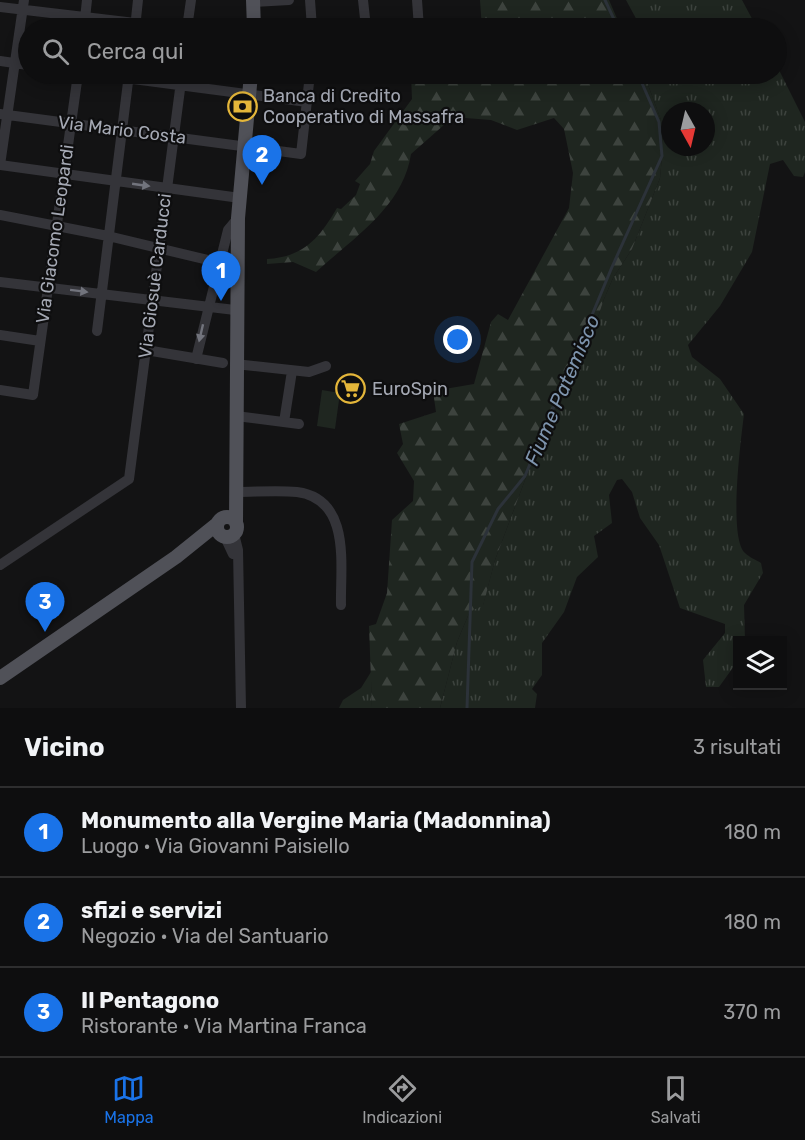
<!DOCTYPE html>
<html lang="it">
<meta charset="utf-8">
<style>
:root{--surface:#0e0e0f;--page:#1c1c1d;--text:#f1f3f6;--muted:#9b9c9e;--line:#2e2e2f;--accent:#1a73e8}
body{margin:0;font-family:Rubik,sans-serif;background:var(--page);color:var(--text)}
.controls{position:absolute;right:18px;bottom:18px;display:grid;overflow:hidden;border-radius:0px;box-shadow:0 3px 15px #0003}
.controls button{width:54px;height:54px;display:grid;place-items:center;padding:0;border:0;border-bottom:2px solid var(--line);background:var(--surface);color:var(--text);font:30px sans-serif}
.compass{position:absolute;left:661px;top:102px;width:54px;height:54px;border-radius:50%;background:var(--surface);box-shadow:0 3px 15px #0003;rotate:172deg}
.you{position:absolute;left:458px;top:340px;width:21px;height:21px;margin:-15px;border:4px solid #fff;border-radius:50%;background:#1a73e8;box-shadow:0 0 0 9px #1a73e833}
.badge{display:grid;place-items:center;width:39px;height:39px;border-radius:50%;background:var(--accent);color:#fff;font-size:20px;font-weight:700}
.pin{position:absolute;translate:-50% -50px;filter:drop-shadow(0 2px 3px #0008)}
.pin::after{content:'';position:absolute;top:32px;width:21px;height:18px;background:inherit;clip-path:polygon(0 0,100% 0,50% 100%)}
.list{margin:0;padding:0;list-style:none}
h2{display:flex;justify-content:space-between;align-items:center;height:78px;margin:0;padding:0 24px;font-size:26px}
h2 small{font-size:20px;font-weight:400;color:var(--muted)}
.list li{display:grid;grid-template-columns:39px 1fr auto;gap:18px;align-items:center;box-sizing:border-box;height:90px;padding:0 24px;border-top:2px solid var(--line)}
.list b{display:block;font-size:22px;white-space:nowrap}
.list p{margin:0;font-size:20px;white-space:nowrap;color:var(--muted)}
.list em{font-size:20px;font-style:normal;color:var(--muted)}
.icon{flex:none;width:33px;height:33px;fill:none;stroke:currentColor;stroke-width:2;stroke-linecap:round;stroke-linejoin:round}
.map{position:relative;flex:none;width:805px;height:708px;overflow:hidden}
.search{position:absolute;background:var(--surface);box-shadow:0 3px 15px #0003;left:18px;right:18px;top:18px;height:66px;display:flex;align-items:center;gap:15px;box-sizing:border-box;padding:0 21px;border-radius:33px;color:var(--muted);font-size:22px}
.sheet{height:348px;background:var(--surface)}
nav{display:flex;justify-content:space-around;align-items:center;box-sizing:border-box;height:84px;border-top:2px solid var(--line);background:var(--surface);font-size:16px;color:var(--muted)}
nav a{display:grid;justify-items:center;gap:3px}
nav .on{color:var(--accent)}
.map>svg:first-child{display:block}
.grass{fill:url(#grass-tufts);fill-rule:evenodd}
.forest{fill:url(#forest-firs)}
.green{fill:#1f2620}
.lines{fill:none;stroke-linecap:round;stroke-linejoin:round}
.stream{stroke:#2c3239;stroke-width:3}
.minor{stroke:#343439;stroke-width:10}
.major{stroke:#505158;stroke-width:14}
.oneway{fill:#72747d}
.labels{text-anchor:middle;stroke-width:4.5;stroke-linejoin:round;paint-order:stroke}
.poi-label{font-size:18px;fill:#a5a9b4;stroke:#0e0e0f;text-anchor:start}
.street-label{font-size:18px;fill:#a5a9b4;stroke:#0e0e0f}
.water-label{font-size:20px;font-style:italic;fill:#7e94ad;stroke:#0e0e0f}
</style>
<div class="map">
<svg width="805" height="708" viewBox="0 0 805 708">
<defs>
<pattern id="grass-tufts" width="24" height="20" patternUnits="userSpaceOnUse" patternTransform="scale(1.5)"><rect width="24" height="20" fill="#1f2620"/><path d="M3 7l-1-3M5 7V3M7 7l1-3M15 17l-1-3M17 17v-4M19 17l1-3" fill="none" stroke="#3d433e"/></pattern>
<pattern id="forest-firs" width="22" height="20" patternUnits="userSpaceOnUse" patternTransform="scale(1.5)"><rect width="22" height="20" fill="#1f2620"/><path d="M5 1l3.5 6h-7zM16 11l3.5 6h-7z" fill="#3d433e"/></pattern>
</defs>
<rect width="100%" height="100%" fill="#131314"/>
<path class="grass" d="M626,0H742L757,28H637L639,24Z
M777,66L805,122V172L803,177L794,176L783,160L770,164L752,252L720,306L688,345L692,357L720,379L744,414C741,439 728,537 745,553C749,557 756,560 761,563L763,573L744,605L745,640H738L737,662L719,687H706L703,660L725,633V624L680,608L659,545L640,518L632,492L622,479L617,480L609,495L612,523L594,536L598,557L577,577L564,612L542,643V675L532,689L537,694L535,708H440L457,642L470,611L483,605L495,560L543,432L582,365L604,299L613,278L632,249L660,178L663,145L661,120L644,74H776ZM670,111H706V147H670Z
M371,672L372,708H339L343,700L361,688Z"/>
<path class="forest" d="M480,0H609L621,28H482Z
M411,74H644L661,120L663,145L660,178L632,249L613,278L604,299L582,365L543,432L495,560L483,606L470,611L457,642L440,708H372L369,626L376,624L387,593L392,520L413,501L414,481L397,453L403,444L399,424L436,412L433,391L474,384L491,322L498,314L508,320L569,208L573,173L564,129L554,118L517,130L491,120L453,117L411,154C403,207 353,238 316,272L293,262L267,264V259C303,257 319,239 337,208L341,209L356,195L360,184L355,181L370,164L374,151L412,99Z"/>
<path class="green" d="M322,390L340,393L335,429L317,426Z"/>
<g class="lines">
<path class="stream" d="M605,0L618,28
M467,708L472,562L498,509L525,476L612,267L662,156L659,122L638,74"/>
<path class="minor" d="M310,0L312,28
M363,0L366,28
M417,0L419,28
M253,2L289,0
M0,7L177,28
M84,28L87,0
M135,28L138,0
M187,28L191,0
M0,61L28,65
M95,74L307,102
M0,114L301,154L310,74
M0,165L240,198
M0,165L24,0
M0,215L108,236L237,267
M0,282L235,310
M97,331L129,74
M0,335L40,341
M146,350L223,363
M196,359L228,230L238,218
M235,364L309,372L326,366
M0,390L33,395L78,74
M236,416L299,424
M284,422L292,371
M236,492C256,492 277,490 297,492C352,499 340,567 341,605
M234,534L238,550L241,708
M225,537L233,554
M0,565L129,479L182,74"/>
<path class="major" d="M253,0L254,28
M217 527a10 10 0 1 1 20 0a10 10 0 1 1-20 0Z
M236,523L238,218L251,74
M0,678L176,557L217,524"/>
</g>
<defs><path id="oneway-solid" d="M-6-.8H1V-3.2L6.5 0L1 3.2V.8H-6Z" transform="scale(1.5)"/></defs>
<g class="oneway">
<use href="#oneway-solid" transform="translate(141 185) rotate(8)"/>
<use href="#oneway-solid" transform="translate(79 291) rotate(7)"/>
<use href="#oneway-solid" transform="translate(201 333) rotate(103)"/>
</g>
<defs>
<symbol id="bank-ring" viewBox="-11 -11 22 22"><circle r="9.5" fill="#0e0e0f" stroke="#e4b63a" stroke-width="1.5"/><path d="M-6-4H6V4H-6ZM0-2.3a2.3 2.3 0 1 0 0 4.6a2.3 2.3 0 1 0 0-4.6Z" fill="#e4b63a"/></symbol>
<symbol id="supermarket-ring" viewBox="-11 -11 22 22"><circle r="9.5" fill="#0e0e0f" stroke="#e4b63a" stroke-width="1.5"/><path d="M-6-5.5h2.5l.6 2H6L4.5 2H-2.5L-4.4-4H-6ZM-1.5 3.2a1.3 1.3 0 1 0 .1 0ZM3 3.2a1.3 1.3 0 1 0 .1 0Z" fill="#e4b63a"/></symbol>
</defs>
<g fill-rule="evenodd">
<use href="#bank-ring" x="226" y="90" width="33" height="33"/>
<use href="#supermarket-ring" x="334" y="372" width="33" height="33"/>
</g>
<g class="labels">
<g class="poi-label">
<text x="263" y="102">Banca di Credito<tspan x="263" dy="21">Cooperativo di Massafra</tspan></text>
<text x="372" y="395">EuroSpin</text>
</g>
<g class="street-label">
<text transform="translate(122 130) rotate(7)" y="6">Via Mario Costa</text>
<text transform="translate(55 234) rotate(-82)" y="6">Via Giacomo Leopardi</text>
<text transform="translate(155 276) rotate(-83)" y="6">Via Giosuè Carducci</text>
</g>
<g class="water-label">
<text transform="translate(562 390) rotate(-67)" y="7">Fiume Patemisco</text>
</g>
</g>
</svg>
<div class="controls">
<button><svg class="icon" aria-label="layers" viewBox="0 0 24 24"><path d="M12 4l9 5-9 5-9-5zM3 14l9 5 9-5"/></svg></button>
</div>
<svg class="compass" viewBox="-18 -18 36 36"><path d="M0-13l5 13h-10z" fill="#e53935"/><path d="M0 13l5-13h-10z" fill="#9b9c9e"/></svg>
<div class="you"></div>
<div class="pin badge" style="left:221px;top:301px">1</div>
<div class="pin badge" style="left:262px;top:185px">2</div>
<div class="pin badge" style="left:45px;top:632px">3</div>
<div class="search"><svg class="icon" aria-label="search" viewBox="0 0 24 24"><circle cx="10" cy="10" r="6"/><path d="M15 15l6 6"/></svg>Cerca qui</div>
</div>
<section class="sheet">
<h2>Vicino<small>3 risultati</small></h2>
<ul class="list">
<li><span class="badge">1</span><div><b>Monumento alla Vergine Maria (Madonnina)</b><p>Luogo · Via Giovanni Paisiello</p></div><em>180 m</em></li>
<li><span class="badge">2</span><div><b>sfizi e servizi</b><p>Negozio · Via del Santuario</p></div><em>180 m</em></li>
<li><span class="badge">3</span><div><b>Il Pentagono</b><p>Ristorante · Via Martina Franca</p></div><em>370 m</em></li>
</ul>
</section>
<nav>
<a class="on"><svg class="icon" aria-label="map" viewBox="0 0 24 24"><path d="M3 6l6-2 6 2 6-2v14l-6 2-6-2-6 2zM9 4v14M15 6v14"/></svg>Mappa</a>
<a><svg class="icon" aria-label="directions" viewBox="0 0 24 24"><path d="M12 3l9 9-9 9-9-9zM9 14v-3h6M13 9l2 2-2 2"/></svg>Indicazioni</a>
<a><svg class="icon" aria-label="saved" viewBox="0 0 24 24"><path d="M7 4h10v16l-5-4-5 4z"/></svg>Salvati</a>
</nav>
